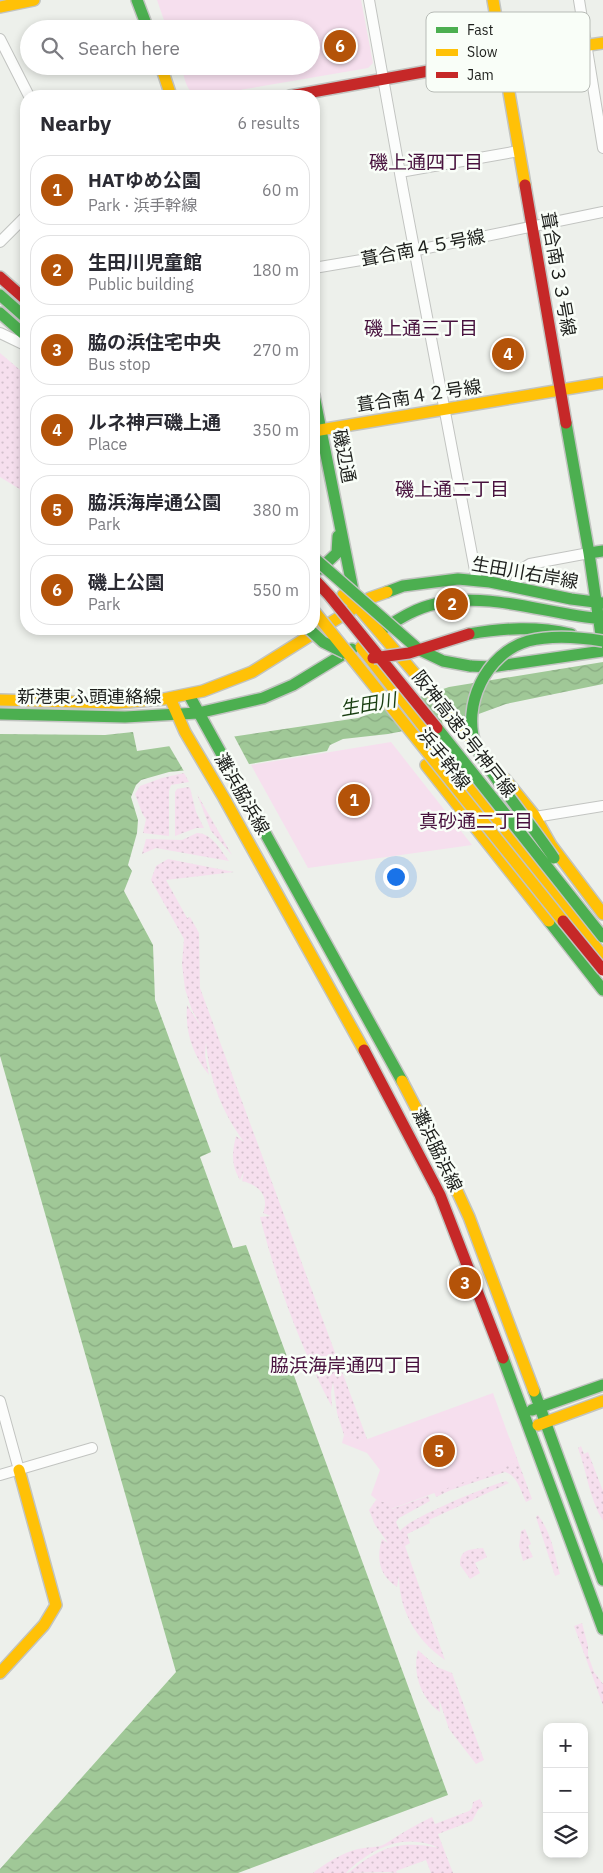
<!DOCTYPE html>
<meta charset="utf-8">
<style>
:root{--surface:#fff;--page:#f7f7f7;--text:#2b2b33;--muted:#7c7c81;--line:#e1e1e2;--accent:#b45309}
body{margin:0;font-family:"IBM Plex Sans","Noto Sans JP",sans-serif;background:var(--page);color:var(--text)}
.controls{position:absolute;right:15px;bottom:15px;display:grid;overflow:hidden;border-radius:10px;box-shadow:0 2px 8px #0003}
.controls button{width:45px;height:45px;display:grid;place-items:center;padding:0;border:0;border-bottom:1px solid var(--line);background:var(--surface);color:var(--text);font:25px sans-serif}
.you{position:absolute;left:395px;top:876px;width:18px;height:18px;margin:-12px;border:4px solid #fff;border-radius:50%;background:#1a73e8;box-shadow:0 0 0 8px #1a73e833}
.badge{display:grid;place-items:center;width:32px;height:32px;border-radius:50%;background:var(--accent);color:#fff;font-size:16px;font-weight:700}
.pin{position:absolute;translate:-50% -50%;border:2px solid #fff;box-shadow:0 1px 5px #0006}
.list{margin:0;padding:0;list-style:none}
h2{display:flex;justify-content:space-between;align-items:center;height:65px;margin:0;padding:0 20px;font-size:21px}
h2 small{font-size:16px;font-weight:400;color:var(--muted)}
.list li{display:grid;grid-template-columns:32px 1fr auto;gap:15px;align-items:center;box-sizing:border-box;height:70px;margin:0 10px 10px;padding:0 10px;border:1px solid var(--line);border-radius:20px}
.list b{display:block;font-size:19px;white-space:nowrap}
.list p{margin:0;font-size:16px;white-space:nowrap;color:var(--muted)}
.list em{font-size:16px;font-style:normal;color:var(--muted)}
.icon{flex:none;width:28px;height:28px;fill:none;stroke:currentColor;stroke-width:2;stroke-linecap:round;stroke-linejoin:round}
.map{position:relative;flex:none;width:603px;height:1873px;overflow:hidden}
.search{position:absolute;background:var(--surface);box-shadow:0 2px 8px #0003;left:20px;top:20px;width:300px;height:55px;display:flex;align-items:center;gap:12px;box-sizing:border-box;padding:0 18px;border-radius:28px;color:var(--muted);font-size:19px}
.panel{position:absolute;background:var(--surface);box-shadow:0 2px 8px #0003;left:20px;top:90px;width:300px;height:545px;border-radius:20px}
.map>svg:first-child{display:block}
.grass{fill:url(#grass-dots)}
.park{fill:#f6dfee}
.water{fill:url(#water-waves)}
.pier{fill:#edf0eb}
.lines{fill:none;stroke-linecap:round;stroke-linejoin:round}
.street-casing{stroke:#c2c4c1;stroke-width:12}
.fast-casing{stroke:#c2c4c1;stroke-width:14}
.slow-casing{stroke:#c2c4c1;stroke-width:14}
.jam-casing{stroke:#c2c4c1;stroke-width:14}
.street{stroke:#fcfdfc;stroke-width:10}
.fast{stroke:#4caf50;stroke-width:11}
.slow{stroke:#ffc107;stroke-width:11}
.jam{stroke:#c62828;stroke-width:11}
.fast-bridge-casing{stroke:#c2c4c1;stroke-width:14;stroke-linecap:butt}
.slow-bridge-casing{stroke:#c2c4c1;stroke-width:14;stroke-linecap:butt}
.jam-bridge-casing{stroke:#c2c4c1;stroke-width:14;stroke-linecap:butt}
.fast-bridge{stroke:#4caf50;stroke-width:11}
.slow-bridge{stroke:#ffc107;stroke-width:11}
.jam-bridge{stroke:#c62828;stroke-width:11}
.labels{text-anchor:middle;stroke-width:5;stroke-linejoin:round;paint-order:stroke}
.street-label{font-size:18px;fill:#1c1e1b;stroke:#f9fef8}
.neighbourhood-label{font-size:19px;fill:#48123e;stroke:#f9fef8}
.water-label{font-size:19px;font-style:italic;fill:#1a3f12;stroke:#f9fef8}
.key{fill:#f9fef8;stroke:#b7bbb6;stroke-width:1}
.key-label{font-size:14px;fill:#1c1e1b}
</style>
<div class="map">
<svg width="603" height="1873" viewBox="0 0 603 1873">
<defs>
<pattern id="grass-dots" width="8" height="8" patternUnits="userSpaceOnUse" patternTransform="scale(1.25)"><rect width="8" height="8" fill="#f6dfee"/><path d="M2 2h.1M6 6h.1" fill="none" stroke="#d2bfcc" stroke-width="1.8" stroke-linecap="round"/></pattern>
<pattern id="water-waves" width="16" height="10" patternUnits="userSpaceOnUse" patternTransform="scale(1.25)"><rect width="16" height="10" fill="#a0c897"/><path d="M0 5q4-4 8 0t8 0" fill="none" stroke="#89ab82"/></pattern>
</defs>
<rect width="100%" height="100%" fill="#edf0eb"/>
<path class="grass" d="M0,353L26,375V493L0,477Z
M184,773L189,782L171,785L169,791V836L143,833L146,819L142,813L135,794L140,786L162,778Z
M188,787L190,788L196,812L204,828H196L175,836V792L177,789Z
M197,794L232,855L211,831Z
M197,833C212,833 221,851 229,861L156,848L142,854L146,839L182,840Z
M168,859L234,872L166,880L187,918L190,917L199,933L200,988L367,1439V1443L344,1435L337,1413L333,1382L331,1392L332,1407C300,1347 277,1283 260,1217L271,1216L263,1213C270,1195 258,1185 242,1181L244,1171L240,1180C231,1165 232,1152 236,1136L244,1142C222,1112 209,1079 206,1042L205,1055L209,1075C192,1054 185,1031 187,1005L202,1028L192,1010L185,989L182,964L184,939L151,880L156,866Z
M509,1437L532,1499L526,1502C521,1492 517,1475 505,1472L451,1490L436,1497L432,1487Z
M581,1446L584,1454L588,1452L603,1491V1521C589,1498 587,1472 578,1448Z
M506,1481L509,1483L429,1520L430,1523L407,1534L410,1543L405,1546L445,1660C417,1641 399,1611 399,1576L397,1587C379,1575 376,1559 382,1539L388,1543L375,1525L369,1510L376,1500L390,1503L392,1509L428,1496L430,1501L399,1518L396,1522L400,1531C409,1518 488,1486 506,1481Z
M538,1515C552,1534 554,1553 560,1574L555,1576L536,1517Z
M525,1529L531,1544L528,1546L533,1557L523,1561L519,1546L521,1531Z
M483,1548L487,1557L475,1563L480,1573L470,1579L460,1565C460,1548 470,1550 483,1548Z
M582,1623L588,1646V1655L594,1672L603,1684V1705L574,1626Z
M418,1650L437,1667L452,1673L484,1760L476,1764L449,1729L439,1699L440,1712C421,1699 412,1672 418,1650Z
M480,1799L483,1806L478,1810L472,1821L438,1834L453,1873H431L426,1860L396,1871L397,1873L388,1872L348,1873C381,1847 398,1840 439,1848C405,1832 371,1848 346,1873H313C326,1863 342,1853 358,1849C366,1847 378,1848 385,1844C400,1834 415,1825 432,1817L435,1824L469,1811L472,1808L473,1802Z"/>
<path class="park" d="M157,0H361L373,63L368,68L205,96C186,96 186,82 181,66H311V29H167Z
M391,742L472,845L308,868L251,765Z
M493,1393L518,1462L391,1509L389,1503L378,1501L371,1495L380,1470L367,1453L342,1443L344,1435L362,1441Z"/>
<path class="water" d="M603,662V684L506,704L465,719L388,734L343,739L330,745L327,751L250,764L169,772L141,780L136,785L131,797L138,820L137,833L128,865L132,871L124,891L153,945L155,1000L211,1152L200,1157L233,1248L246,1245L448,1795L238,1873H0V1869L176,1672L0,1056V734L105,735L133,732L137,751L358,718L449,687Z"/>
<path class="pier" d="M233,734L250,766L185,773L168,744Z"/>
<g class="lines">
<defs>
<path id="street" d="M369,0L403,190L477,581
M579,0L603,148
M0,39L29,96
M400,172L519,151
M0,242L26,216
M314,268L408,252L603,212
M0,333L25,345
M514,587L520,570L530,564L589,553
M535,817L603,806
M0,1401L19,1470
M0,1475L92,1448"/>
<path id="fast" d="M137,0L148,29
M0,295L26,318
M0,313L26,336
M314,395L354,595
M566,423L589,553L603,649
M589,553L603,551
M315,567L320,569L337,553L338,536
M387,592L403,586L458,579L490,582L571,599L603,603
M383,629C399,619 416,608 435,604C491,591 548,615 603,619
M469,634C504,628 536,626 571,634
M470,666L491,667L603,651
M189,695L402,1081
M0,714L125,717L198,713L263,698L293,685L352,649
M549,921L603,990
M503,1358L603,1629
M534,1391L603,1580
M532,1410L603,1385"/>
<path id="slow" d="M493,0L525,185
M0,7L34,0
M484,61L603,43
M161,66L171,96
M314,431L603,383
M343,595L357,606L477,746
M361,647L599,951L603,959
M170,698L185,732L224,798L364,1050
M0,700L117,703L164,699L203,691L252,672L370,598L387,592
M426,765L549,921
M505,779L534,815L551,845L603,914
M402,1081L440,1154L469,1217L534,1391
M538,1425L603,1401
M0,1673L44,1625L56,1605L19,1470"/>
<path id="jam" d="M290,96L484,61
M525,185L566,423
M0,277L26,300
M364,1050L440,1195L503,1358"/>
</defs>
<use href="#street" class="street-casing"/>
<use href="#fast" class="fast-casing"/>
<use href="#slow" class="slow-casing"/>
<use href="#jam" class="jam-casing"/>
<use href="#street" class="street"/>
<use href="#fast" class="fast"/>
<use href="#slow" class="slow"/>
<use href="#jam" class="jam"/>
<defs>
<path id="fast-bridge" d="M314,558L418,649L443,661L470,666
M309,629L323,642L345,653
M437,728L603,937
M554,858C537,833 518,809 500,784C492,772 482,760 476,746C461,706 486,653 528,641C551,635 579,637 603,641"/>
<path id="slow-bridge" d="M314,611L563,921"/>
<path id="jam-bridge" d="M314,579L329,595L437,728
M373,658L409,653L469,634
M563,921L603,970"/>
</defs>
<use href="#fast-bridge" class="fast-bridge-casing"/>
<use href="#slow-bridge" class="slow-bridge-casing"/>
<use href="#jam-bridge" class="jam-bridge-casing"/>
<use href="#fast-bridge" class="fast-bridge"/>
<use href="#slow-bridge" class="slow-bridge"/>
<use href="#jam-bridge" class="jam-bridge"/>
</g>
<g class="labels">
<g class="street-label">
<text transform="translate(423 248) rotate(-11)" y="6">葺合南４５号線</text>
<text transform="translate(558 274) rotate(80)" y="6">葺合南３３号線</text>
<text transform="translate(419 396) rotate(-9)" y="6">葺合南４２号線</text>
<text transform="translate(344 456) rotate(79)" y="6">磯辺通</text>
<text transform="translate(525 573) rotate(10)" y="6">生田川右岸線</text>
<text x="89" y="703">新港東ふ頭連絡線</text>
<text transform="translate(464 734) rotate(52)" y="6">阪神高速3号神戸線</text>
<text transform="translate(444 759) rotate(52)" y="6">浜手幹線</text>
<text transform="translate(242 794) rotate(60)" y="6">灘浜脇浜線</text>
<text transform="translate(437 1150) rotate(64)" y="6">灘浜脇浜線</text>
</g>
<g class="neighbourhood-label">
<text x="426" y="169">磯上通四丁目</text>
<text x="421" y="335">磯上通三丁目</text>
<text x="452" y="496">磯上通二丁目</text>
<text x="476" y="828">真砂通二丁目</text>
<text x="346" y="1372">脇浜海岸通四丁目</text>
</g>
<g class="water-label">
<text transform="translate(368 704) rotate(-10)" y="7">生田川</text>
</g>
</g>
<rect x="426" y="12" width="164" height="80" rx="8" class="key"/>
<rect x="436" y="27" width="22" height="6" fill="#4caf50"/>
<rect x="436" y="49" width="22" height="7" fill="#ffc107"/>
<rect x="436" y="72" width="22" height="6" fill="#c62828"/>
<g class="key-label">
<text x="467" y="35">Fast</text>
<text x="467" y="57">Slow</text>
<text x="467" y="80">Jam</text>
</g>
</svg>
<div class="controls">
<button>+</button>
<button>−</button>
<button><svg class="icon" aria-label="layers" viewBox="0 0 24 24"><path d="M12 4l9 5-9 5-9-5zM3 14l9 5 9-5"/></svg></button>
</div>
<div class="you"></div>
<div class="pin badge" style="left:354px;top:800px">1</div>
<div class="pin badge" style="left:452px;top:604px">2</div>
<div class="pin badge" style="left:465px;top:1283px">3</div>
<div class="pin badge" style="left:508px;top:354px">4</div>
<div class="pin badge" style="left:439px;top:1451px">5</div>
<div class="pin badge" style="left:340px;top:46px">6</div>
<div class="search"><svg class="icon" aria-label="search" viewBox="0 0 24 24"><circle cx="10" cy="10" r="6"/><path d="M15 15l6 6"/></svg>Search here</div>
<section class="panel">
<h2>Nearby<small>6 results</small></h2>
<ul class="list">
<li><span class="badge">1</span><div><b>HATゆめ公園</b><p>Park · 浜手幹線</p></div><em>60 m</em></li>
<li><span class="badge">2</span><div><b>生田川児童館</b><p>Public building</p></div><em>180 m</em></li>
<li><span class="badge">3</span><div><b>脇の浜住宅中央</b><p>Bus stop</p></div><em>270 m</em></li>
<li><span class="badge">4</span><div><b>ルネ神戸磯上通</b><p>Place</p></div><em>350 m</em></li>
<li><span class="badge">5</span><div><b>脇浜海岸通公園</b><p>Park</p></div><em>380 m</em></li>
<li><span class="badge">6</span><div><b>磯上公園</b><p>Park</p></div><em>550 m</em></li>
</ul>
</section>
</div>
